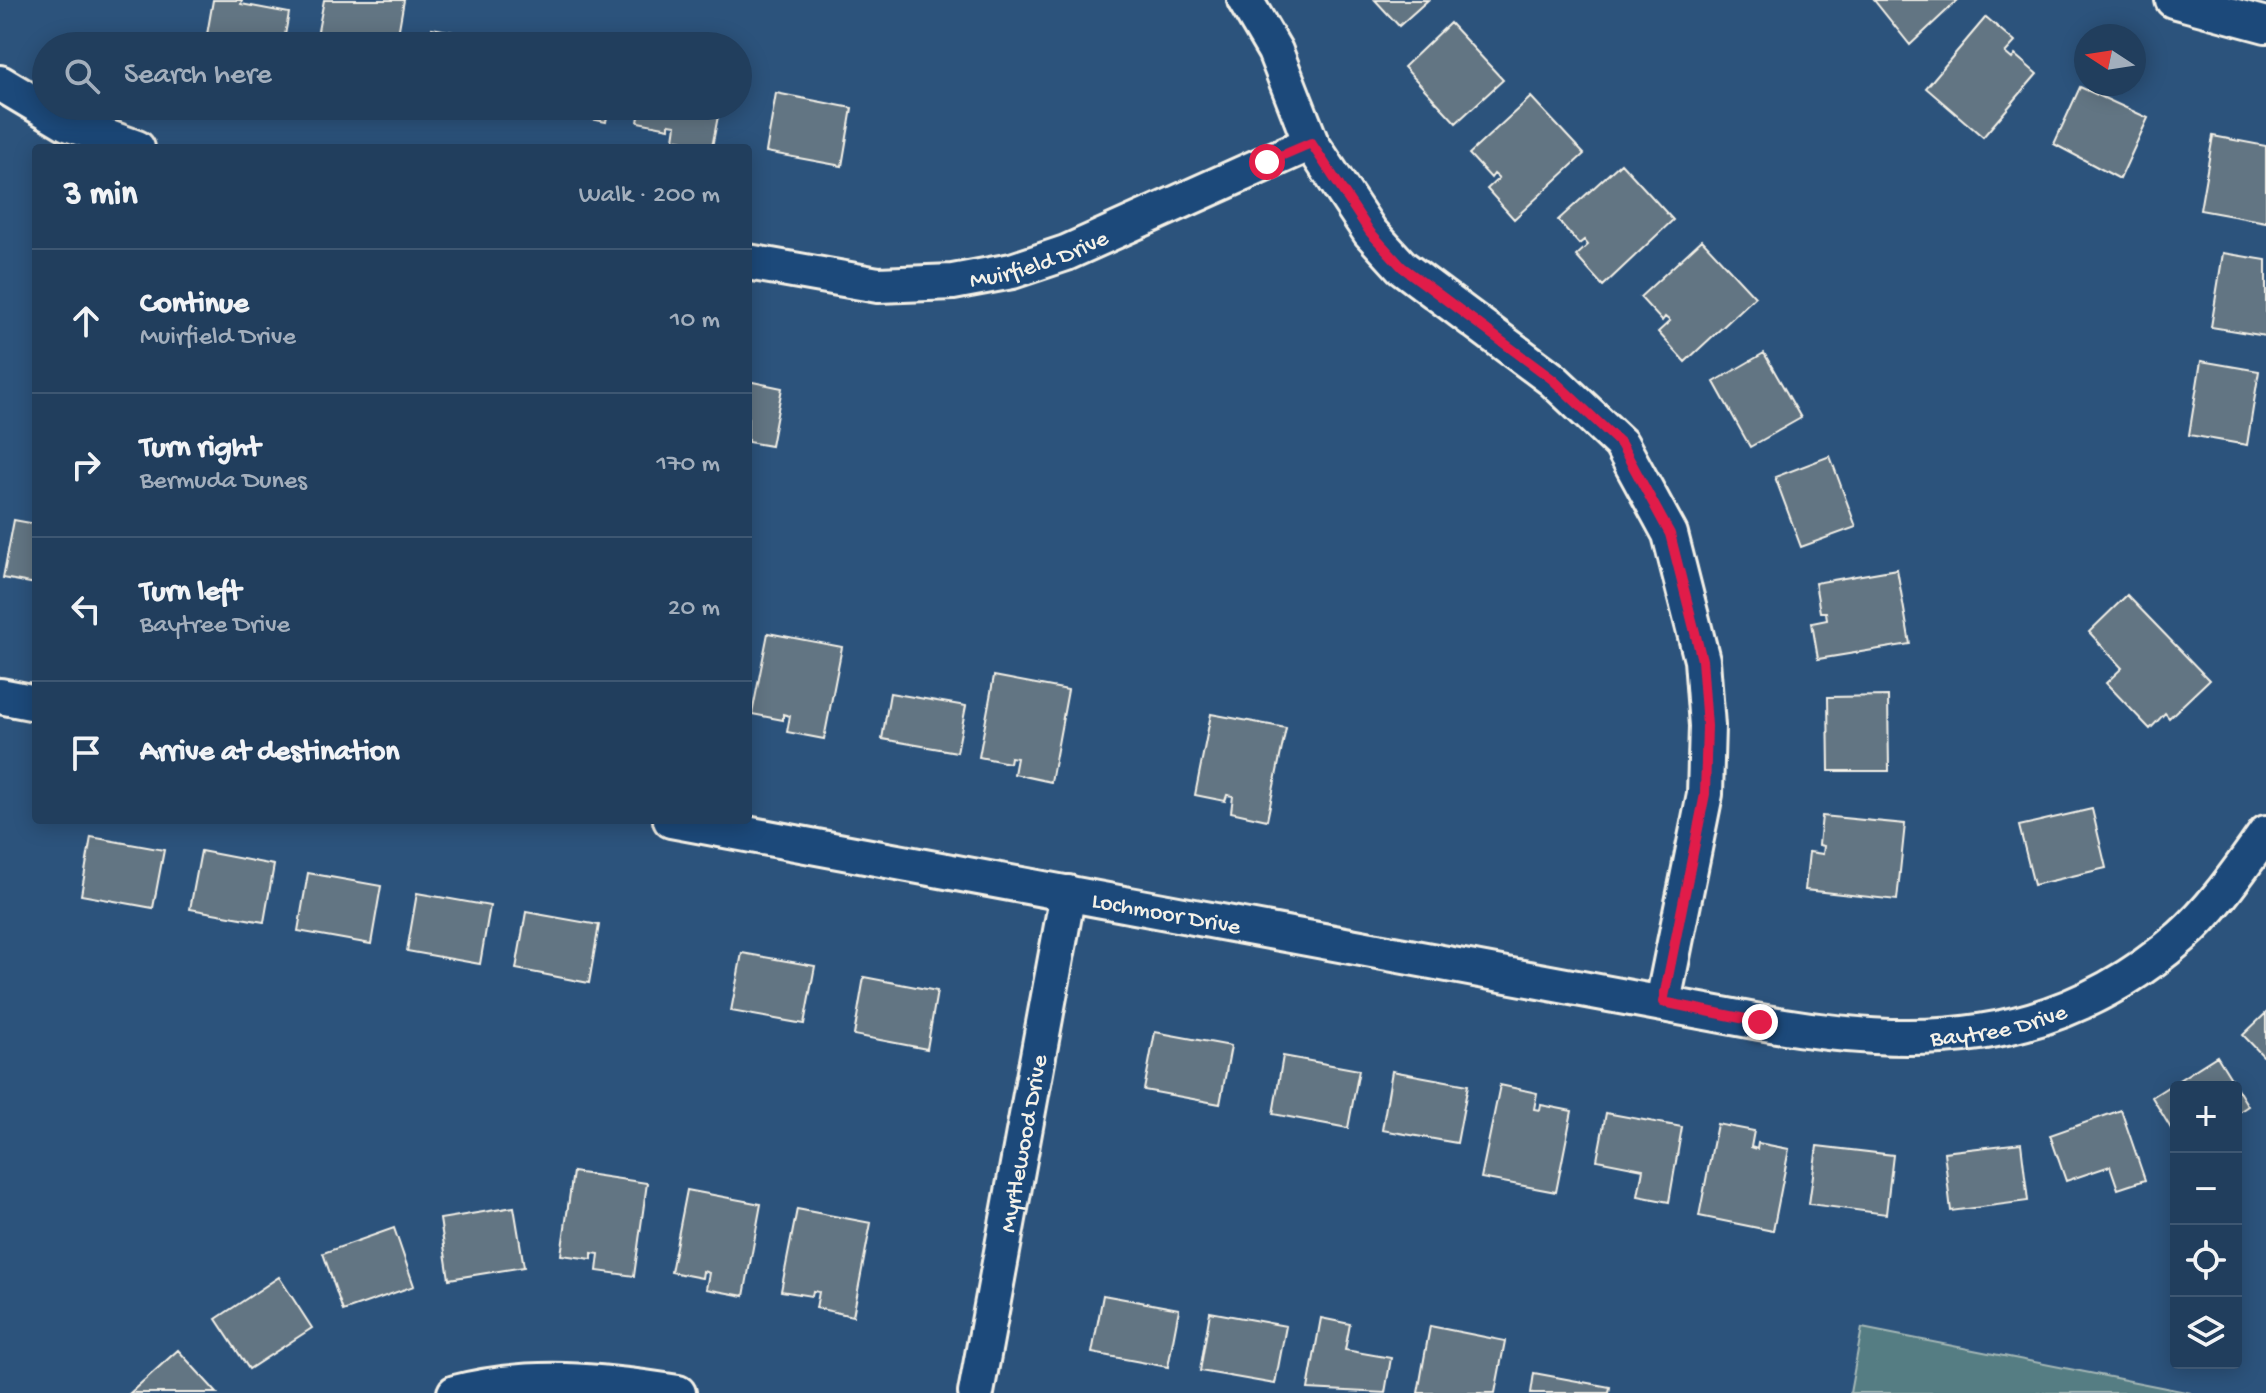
<!DOCTYPE html>
<meta charset="utf-8">
<style>
:root{--surface:#213e5d;--page:#294563;--text:#f1f3f6;--muted:#a2aebc;--line:#3e5772}
body{margin:0;font-family:"Gochi Hand",sans-serif;background:var(--page);color:var(--text)}
.controls{position:absolute;right:24px;bottom:24px;display:grid;overflow:hidden;border-radius:8px;box-shadow:0 4px 20px #0003}
.controls button{width:72px;height:72px;display:grid;place-items:center;padding:0;border:0;border-bottom:2px solid var(--line);background:var(--surface);color:var(--text);font:40px sans-serif}
.compass{position:absolute;left:2074px;top:24px;width:72px;height:72px;border-radius:50%;background:var(--surface);box-shadow:0 4px 20px #0003;rotate:282deg}
.stop{position:absolute;width:24px;height:24px;margin:-18px;border:6px solid #e11d48;border-radius:50%;background:#fff}
.stop.end{background:#e11d48;border-color:#fff;box-shadow:0 2px 8px #0008}
.list{margin:0;padding:0;list-style:none}
h2{display:flex;justify-content:space-between;align-items:center;height:104px;margin:0;padding:0 32px;font-size:34px}
h2 small{font-size:26px;font-weight:400;color:var(--muted)}
.list li{display:grid;grid-template-columns:52px 1fr auto;gap:24px;align-items:center;box-sizing:border-box;height:144px;padding:0 32px;border-top:2px solid var(--line)}
.list b{display:block;font-size:30px;white-space:nowrap}
.list p{margin:0;font-size:26px;white-space:nowrap;color:var(--muted)}
.list em{font-size:26px;font-style:normal;color:var(--muted)}
.icon{flex:none;width:44px;height:44px;fill:none;stroke:currentColor;stroke-width:2;stroke-linecap:round;stroke-linejoin:round}
.map{position:relative;flex:none;width:2266px;height:1393px;overflow:hidden}
.search{position:absolute;background:var(--surface);box-shadow:0 4px 20px #0003;left:32px;top:32px;width:720px;height:88px;display:flex;align-items:center;gap:20px;box-sizing:border-box;padding:0 28px;border-radius:44px;color:var(--muted);font-size:30px}
.panel{position:absolute;background:var(--surface);box-shadow:0 4px 20px #0003;left:32px;top:144px;width:720px;height:680px;border-radius:8px}
.map>svg:first-child{display:block}
.green{fill:#557d83;stroke:#a4b7b6;stroke-width:2}
.building{fill:#627583;stroke:#f4f1e8;stroke-width:2}
.lines{fill:none;stroke-linecap:round;stroke-linejoin:round}
.street-casing{stroke:#f4f1e8;stroke-width:40}
.street{stroke:#1f4a7a;stroke-width:34}
.route{stroke:#e11d48;stroke-width:10}
.labels{text-anchor:middle;stroke-width:6;stroke-linejoin:round;paint-order:stroke}
.street-label{font-size:24px;fill:#f4f1e8;stroke:#1f4a7a}
</style>
<div class="map">
<svg width="2266" height="1393" viewBox="0 0 2266 1393">
<rect width="100%" height="100%" fill="#2c537c"/>
<filter id="ink" filterUnits="userSpaceOnUse"><feTurbulence type="fractalNoise" baseFrequency=".0125" numOctaves="2"/><feDisplacementMap in="SourceGraphic" scale="16" xChannelSelector="R" yChannelSelector="G"/><feConvolveMatrix kernelMatrix="1 2 1 2 8 2 1 2 1" color-interpolation-filters="sRGB"/></filter>
<g filter="url(#ink)">
<path class="green" d="M1862,1328L2191,1393H1850Z"/>
<path class="building" d="M213,0H242L241,4L289,13L283,46H205Z
M324,0H404L396,46H315Z
M1375,0H1428L1399,26Z
M1874,0H1958L1910,45Z
M1986,17L2015,42L2005,53L2012,59L2015,55L2037,74L1983,137L1926,88Z
M1450,23L1503,80L1456,123L1404,67Z
M432,28L508,42L507,46H429Z
M2080,87L2148,118L2120,179L2054,144Z
M776,93L852,108L842,166L766,152Z
M1531,97L1584,154L1514,219L1487,189L1499,178L1494,174L1491,178L1469,154Z
M530,106H609L606,122Z
M641,106H720L712,147L674,139L676,125L669,124V128L638,122Z
M2213,136L2266,146V222L2200,210Z
M1621,163L1673,220L1603,286L1576,256L1588,245L1584,240L1579,244L1558,220Z
M1702,240L1755,297L1685,362L1658,332L1670,321L1665,317L1662,321L1640,297Z
M2223,253L2266,260V336L2211,327Z
M1764,353L1801,418L1750,447L1714,382Z
M2201,361L2259,371L2247,445L2189,435Z
M748,381L782,388L771,446L748,442Z
M1830,456L1856,527L1801,547L1775,477Z
M14,520L36,524V584L3,578Z
M1897,569L1910,644L1818,659L1812,623L1827,620L1826,612H1820L1815,583Z
M2127,595L2209,680L2169,718L2165,713L2150,729L2106,683L2122,668L2089,632Z
M768,633L842,647L824,739L787,732L790,716L783,714V720L752,714Z
M994,676L1068,690L1051,782L1014,774L1017,758L1010,757L1009,763L979,757Z
M890,693L966,706L957,752L882,739Z
M1888,696L1889,771H1829L1828,697Z
M1211,714L1286,728L1267,820L1231,812L1233,796L1227,795L1225,801L1195,795Z
M2092,809L2106,868L2034,885L2019,826Z
M1822,816L1905,824L1897,900L1805,890L1809,852L1823,854L1824,846L1819,845Z
M91,837L164,850L153,908L81,895Z
M201,851L274,865L264,922L190,909Z
M308,873L381,886L371,944L298,931Z
M417,893L490,906L480,964L407,951Z
M526,912L599,925L589,983L516,969Z
M742,953L815,966L804,1024L731,1011Z
M864,977L937,991L927,1049L854,1035Z
M2266,1013V1059L2243,1035Z
M1155,1032L1231,1046L1220,1104L1144,1090Z
M1283,1056L1359,1070L1348,1128L1273,1114Z
M2217,1056L2248,1106L2236,1114V1087H2176V1137L2152,1097Z
M1392,1071L1468,1085L1457,1143L1382,1130Z
M1500,1085L1537,1093L1534,1109L1540,1110L1541,1105L1572,1111L1556,1192L1481,1178Z
M2121,1110L2145,1180L2118,1189L2110,1166L2066,1181L2050,1135Z
M1606,1113L1682,1127L1669,1202L1638,1196L1643,1169L1597,1160Z
M1717,1124L1754,1131L1751,1147L1757,1149L1758,1143L1789,1149L1773,1231L1699,1216Z
M2021,1143L2028,1201L1951,1211L1944,1152Z
M1817,1146L1893,1155L1886,1214L1809,1204Z
M573,1172L647,1183L634,1276L597,1271L599,1254L592,1253V1259L561,1255Z
M687,1190L761,1204L744,1296L706,1289L709,1273L703,1271L702,1278L671,1272Z
M514,1207L524,1267L449,1279L440,1219Z
M797,1209L871,1223L853,1316L816,1308L819,1292L813,1291L812,1296L781,1291Z
M394,1228L414,1286L343,1311L323,1253Z
M279,1277L312,1328L249,1369L216,1319Z
M1103,1295L1179,1309L1168,1367L1092,1353Z
M1210,1312L1286,1326L1275,1384L1200,1371Z
M1321,1318L1350,1324L1345,1350L1391,1358L1385,1393L1308,1389Z
M1430,1326L1505,1341L1495,1393H1418Z
M178,1350L217,1393H130Z
M1534,1373L1610,1387L1609,1393H1531Z"/>
<g class="lines">
<defs>
<g id="street">
<path d="M1245,0L1275,51L1311,143L1370,232L1402,267L1552,379L1621,444L1670,534L1702,660L1707,726L1705,794L1663,1002"/>
<path d="M2173,0L2266,25"/>
<path d="M0,83L67,123L137,148"/>
<path id="s1" d="M748,262L878,285L953,282L1012,271L1066,253L1311,143"/>
<path d="M0,696L36,703"/>
<path id="s2" d="M671,820L1760,1022C1917,1050 2054,1048 2181,937C2214,908 2240,869 2266,833"/>
<path d="M455,1393C531,1373 601,1381 678,1393"/>
<path id="s3" d="M976,1393L1068,893"/>
</g>
</defs>
<use href="#street" class="street-casing"/>
<use href="#street" class="street"/>
</g>
</g>
<g class="lines" filter="url(#ink)">
<path class="route" d="M1267,162L1311,143L1370,232L1402,267L1552,379L1621,444L1670,534L1702,660L1707,726L1705,794L1663,1002L1760,1022"/>
</g>
<g class="labels">
<g class="street-label">
<text dy="8" stroke="none"><textPath href="#s1" startOffset="296">Muirfield Drive</textPath></text>
<text dy="8" stroke="none"><textPath href="#s2" startOffset="504">Lochmoor Drive</textPath></text>
<text dy="8" stroke="none"><textPath href="#s2" startOffset="1348">Baytree Drive</textPath></text>
<text dy="8" stroke="none"><textPath href="#s3" startOffset="254">Myrtlewood Drive</textPath></text>
</g>
</g>
</svg>
<div class="controls">
<button>+</button>
<button>−</button>
<button><svg class="icon" aria-label="locate" viewBox="0 0 24 24"><circle cx="12" cy="12" r="6"/><path d="M12 2v4M12 18v4M2 12h4M18 12h4"/></svg></button>
<button><svg class="icon" aria-label="layers" viewBox="0 0 24 24"><path d="M12 4l9 5-9 5-9-5zM3 14l9 5 9-5"/></svg></button>
</div>
<svg class="compass" viewBox="-18 -18 36 36"><path d="M0-13l5 13h-10z" fill="#e53935"/><path d="M0 13l5-13h-10z" fill="#a2aebc"/></svg>
<div class="stop" style="left:1267px;top:162px"></div>
<div class="stop end" style="left:1760px;top:1022px"></div>
<div class="search"><svg class="icon" aria-label="search" viewBox="0 0 24 24"><circle cx="10" cy="10" r="6"/><path d="M15 15l6 6"/></svg>Search here</div>
<section class="panel">
<h2>3 min<small>Walk · 200 m</small></h2>
<ul class="list">
<li><svg class="icon" aria-label="ahead" viewBox="0 0 24 24"><path d="M12 20V5M6 11l6-6 6 6"/></svg><div><b>Continue</b><p>Muirfield Drive</p></div><em>10 m</em></li>
<li><svg class="icon" aria-label="right" viewBox="0 0 24 24"><path d="M7 20v-9h11M14 6l5 5-5 5"/></svg><div><b>Turn right</b><p>Bermuda Dunes</p></div><em>170 m</em></li>
<li><svg class="icon" aria-label="left" viewBox="0 0 24 24"><path d="M17 20v-9H6M10 6l-5 5 5 5"/></svg><div><b>Turn left</b><p>Baytree Drive</p></div><em>20 m</em></li>
<li><svg class="icon" aria-label="arrive" viewBox="0 0 24 24"><path d="M6 21V4h12l-3 4 3 4H6"/></svg><div><b>Arrive at destination</b></div></li>
</ul>
</section>
</div>
